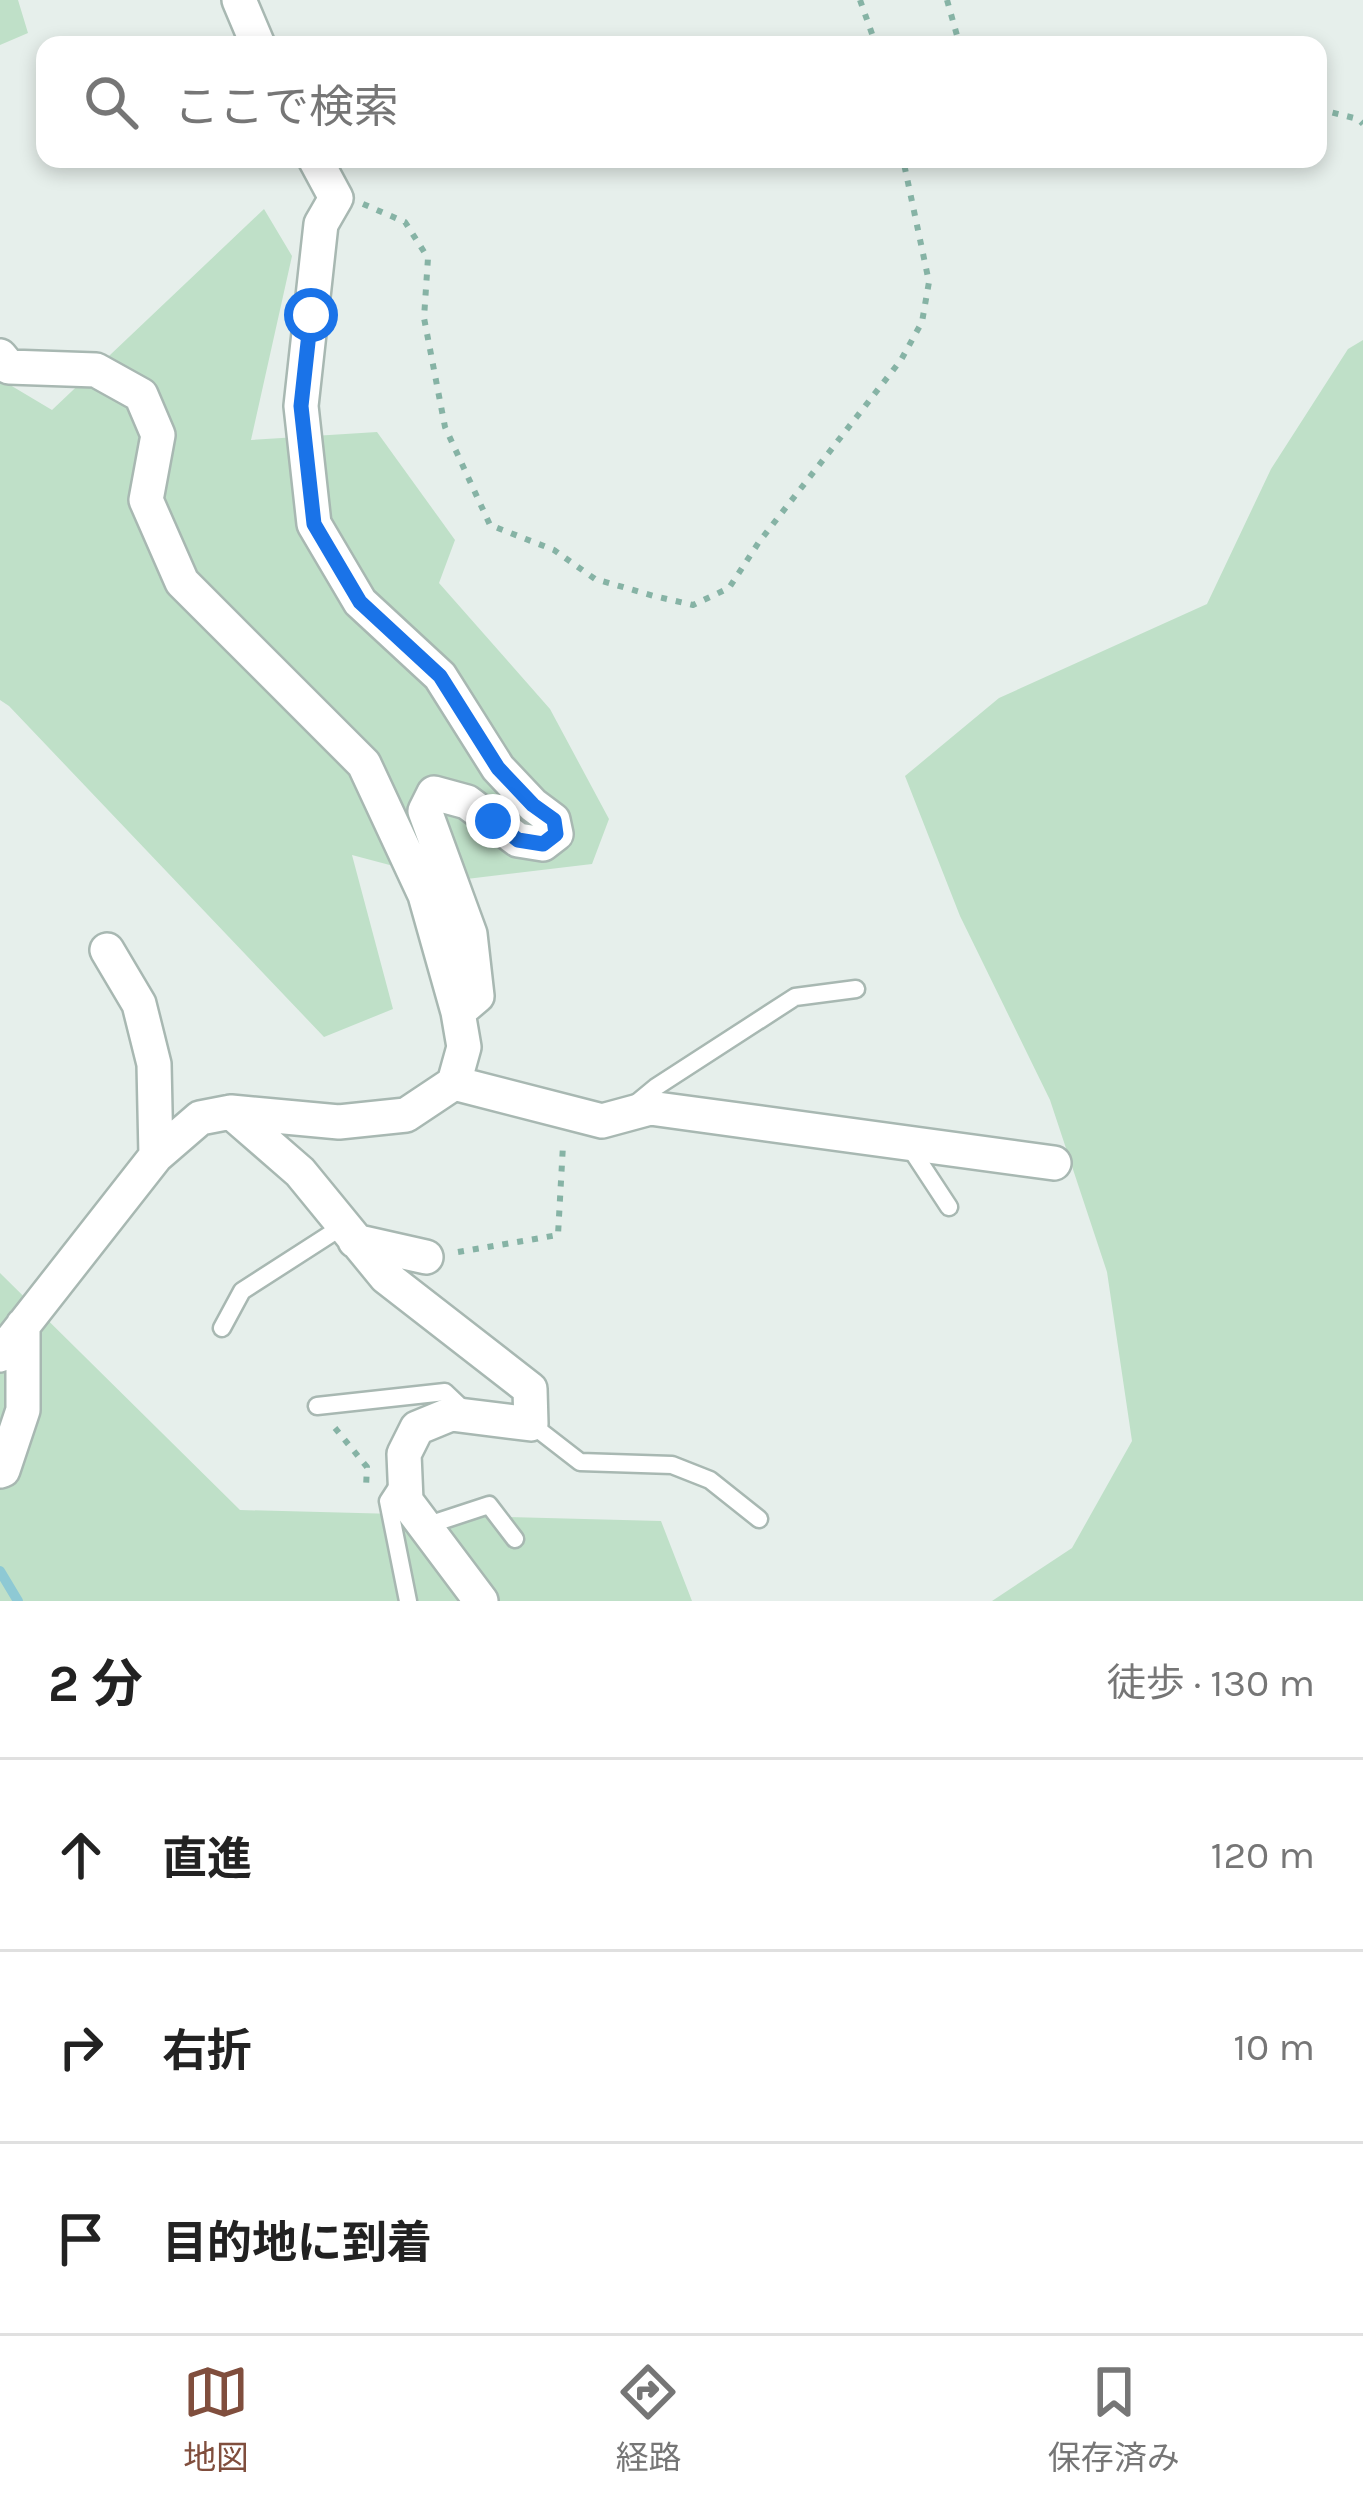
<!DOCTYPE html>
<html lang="ja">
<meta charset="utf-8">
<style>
:root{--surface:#fff;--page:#f6f6f6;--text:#222;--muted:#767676;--line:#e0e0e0;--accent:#804e3d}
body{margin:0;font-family:Karla,"Noto Sans JP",sans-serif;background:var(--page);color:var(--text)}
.stop{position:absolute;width:36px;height:36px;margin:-27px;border:9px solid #1a73e8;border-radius:50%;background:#fff}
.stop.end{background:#1a73e8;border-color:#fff;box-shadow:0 3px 12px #0008}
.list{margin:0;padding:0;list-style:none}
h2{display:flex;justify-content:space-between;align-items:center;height:156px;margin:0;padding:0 48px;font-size:51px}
h2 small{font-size:39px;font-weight:400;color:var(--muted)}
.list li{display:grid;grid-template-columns:78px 1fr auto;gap:36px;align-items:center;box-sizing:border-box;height:192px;padding:0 48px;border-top:3px solid var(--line)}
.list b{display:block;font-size:45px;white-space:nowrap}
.list em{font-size:39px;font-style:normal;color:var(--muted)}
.icon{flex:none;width:66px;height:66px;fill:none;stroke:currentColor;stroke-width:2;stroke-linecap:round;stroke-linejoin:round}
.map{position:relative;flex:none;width:1363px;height:1601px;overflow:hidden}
.search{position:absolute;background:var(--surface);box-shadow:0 6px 18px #0003;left:36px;right:36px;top:36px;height:132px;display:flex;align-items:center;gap:30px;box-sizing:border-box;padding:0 42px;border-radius:24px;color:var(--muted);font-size:45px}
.sheet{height:732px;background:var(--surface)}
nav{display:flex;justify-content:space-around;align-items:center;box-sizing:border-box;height:168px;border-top:3px solid var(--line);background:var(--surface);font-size:33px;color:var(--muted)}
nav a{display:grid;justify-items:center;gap:6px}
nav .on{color:var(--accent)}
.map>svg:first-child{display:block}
.green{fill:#bfe0c8}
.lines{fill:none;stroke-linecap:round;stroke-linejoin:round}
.stream{stroke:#8ec9d4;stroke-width:10}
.service-casing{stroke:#a8b8b2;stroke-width:21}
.minor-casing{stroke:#a8b8b2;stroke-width:38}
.path{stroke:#86b3a5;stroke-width:6;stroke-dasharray:6 9;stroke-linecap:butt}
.service{stroke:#fff;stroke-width:16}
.minor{stroke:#fff;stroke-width:33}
.route{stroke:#1a73e8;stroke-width:15}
</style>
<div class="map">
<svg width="1363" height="1601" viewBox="0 0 1363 1601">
<rect width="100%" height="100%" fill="#e6efeb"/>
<path class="green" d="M0,0H18L28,33L0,45Z
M264,209L292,256L251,440L377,432L455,540L439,583L550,709L609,819L592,864L450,881L352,855L393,1009L324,1037L9,706L0,700V379L52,410Z
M1363,340V1601H992L1072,1548L1132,1441L1107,1272L1050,1100L960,916L905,776L999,698L1207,604L1271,469L1348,349Z
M0,1273L240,1510L661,1521L692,1601H0Z"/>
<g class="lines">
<path class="stream" d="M0,1571L18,1601"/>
<defs>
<path id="service" d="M633,1106L656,1087L795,997L856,989
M907,1143L949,1207
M222,1328L242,1291L343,1226
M317,1406L445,1392L466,1412
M531,1424L580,1462L672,1465L710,1480L759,1519
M401,1481L388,1501L408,1601
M425,1526L489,1505L515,1539"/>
<path id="minor" d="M239,0L258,45
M315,159L336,198L321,224L301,406L314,524L360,602L440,676L498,768L533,805L553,820L556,834L543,844L518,840L467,802L434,793L425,811L470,934L477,996L458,1012
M0,356L9,367L96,370L141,395L158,435L146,500L182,582L364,764L425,895L458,1012L464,1047L454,1083L406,1115L339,1122L231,1112L200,1118L156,1156L0,1355
M107,950L139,1004L154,1064L156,1156
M454,1083L602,1121L650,1108L1054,1163
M231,1112L300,1172L386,1277L530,1389L531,1424L451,1414L417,1428L404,1454L406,1501L481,1601
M355,1241L426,1257
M0,1471L3,1470L23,1410V1325"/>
</defs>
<use href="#service" class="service-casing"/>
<use href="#minor" class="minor-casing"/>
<path class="path" d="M860,0L876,45
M947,0L958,39L983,45
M1318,109L1358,119L1363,124
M363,204L405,222L428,258L424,318L445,427L490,525L554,550L595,579L654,596L693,605L729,588L759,542L901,360L922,322L929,282L903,159
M458,1252L558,1235L563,1145
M335,1428L367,1467L366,1487"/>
<use href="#service" class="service"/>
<use href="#minor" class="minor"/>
</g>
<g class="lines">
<path class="route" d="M311,315L301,406L314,524L360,602L440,676L498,768L533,805L554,820L556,834L543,844L518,840L493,821"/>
</g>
</svg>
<div class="stop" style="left:311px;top:315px"></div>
<div class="stop end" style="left:493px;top:821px"></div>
<div class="search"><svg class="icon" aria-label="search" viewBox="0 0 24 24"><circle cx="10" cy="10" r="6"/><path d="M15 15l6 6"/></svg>ここで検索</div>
</div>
<section class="sheet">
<h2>2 分<small>徒歩 · 130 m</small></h2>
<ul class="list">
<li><svg class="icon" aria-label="ahead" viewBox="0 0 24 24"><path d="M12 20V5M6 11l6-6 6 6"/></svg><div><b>直進</b></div><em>120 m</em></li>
<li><svg class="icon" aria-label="right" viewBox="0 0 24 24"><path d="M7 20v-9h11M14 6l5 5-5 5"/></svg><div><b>右折</b></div><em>10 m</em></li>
<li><svg class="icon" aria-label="arrive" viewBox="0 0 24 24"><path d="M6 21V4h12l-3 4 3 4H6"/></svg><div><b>目的地に到着</b></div></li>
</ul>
</section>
<nav>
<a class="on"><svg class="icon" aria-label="map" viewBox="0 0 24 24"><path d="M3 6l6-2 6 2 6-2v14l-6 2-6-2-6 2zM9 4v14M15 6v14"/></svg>地図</a>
<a><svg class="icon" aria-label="directions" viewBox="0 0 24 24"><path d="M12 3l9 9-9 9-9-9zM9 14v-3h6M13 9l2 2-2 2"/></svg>経路</a>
<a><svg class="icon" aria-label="saved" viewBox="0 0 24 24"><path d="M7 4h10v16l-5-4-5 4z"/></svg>保存済み</a>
</nav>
